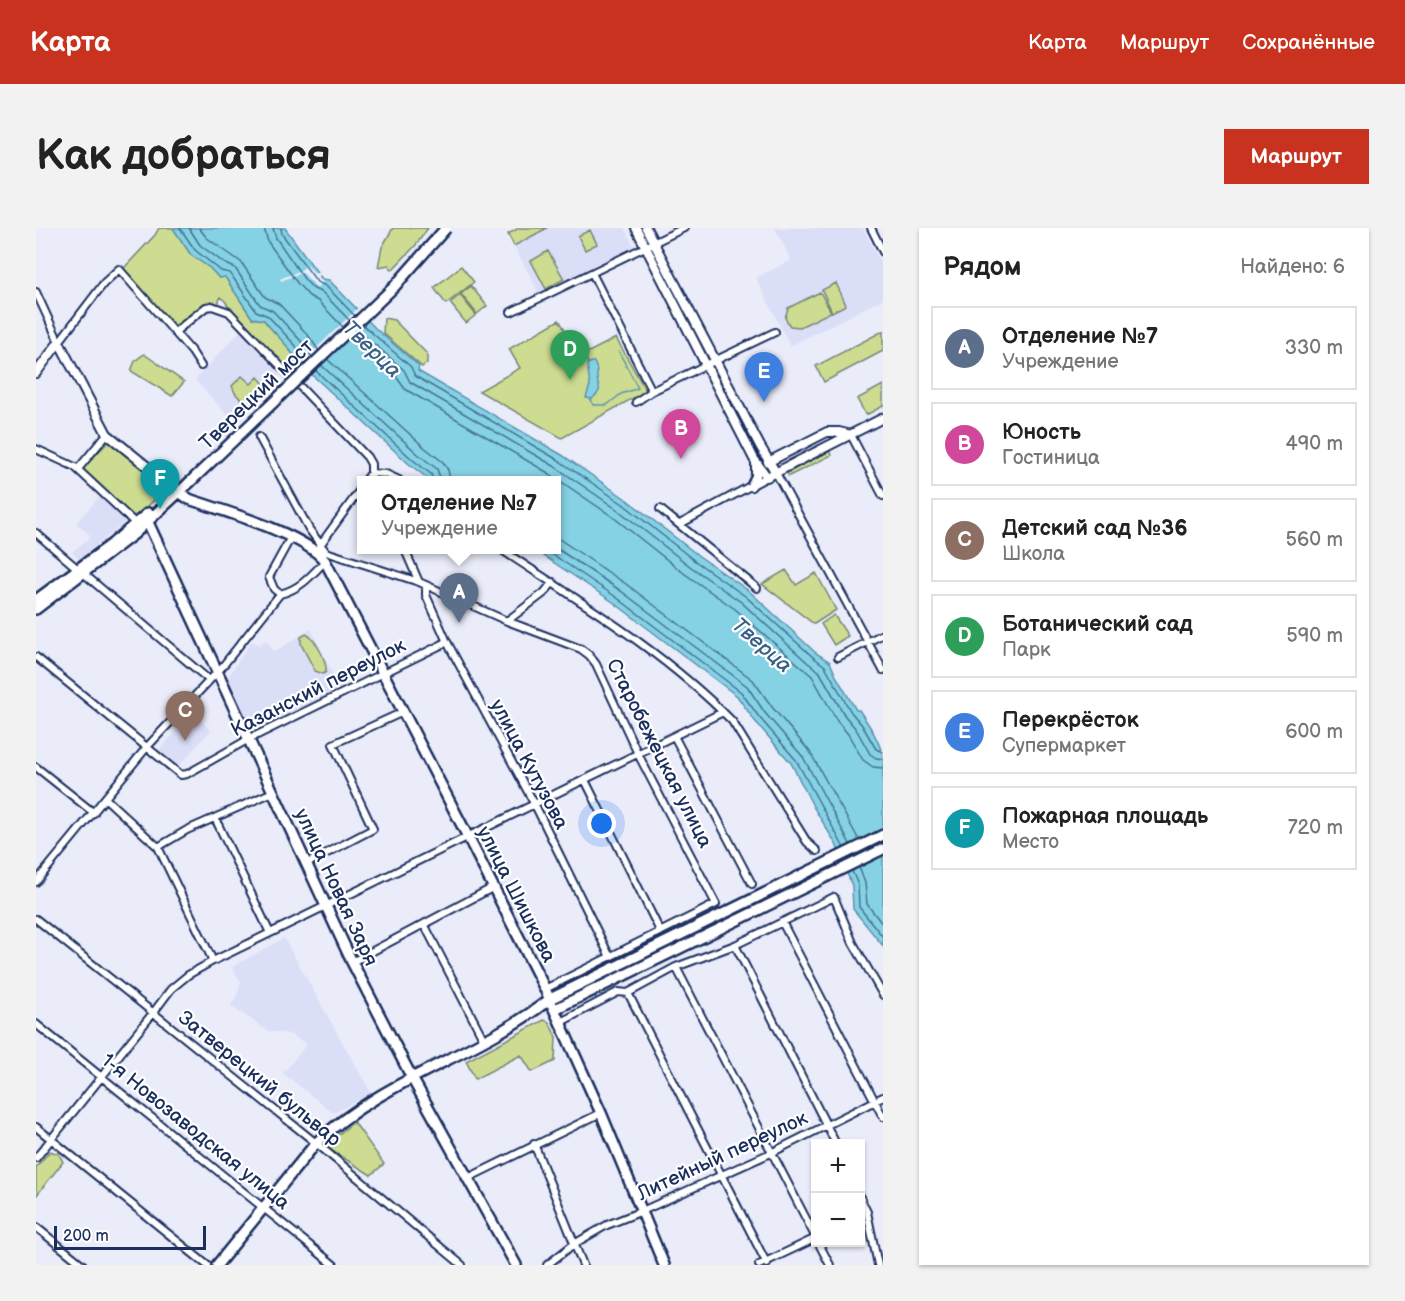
<!DOCTYPE html>
<html lang="ru">
<meta charset="utf-8">
<style>
:root{--surface:#fff;--page:#f2f2f2;--text:#222;--muted:#767676;--line:#e0e0e0;--accent:#c8321e}
body{margin:0;font-family:"Balsamiq Sans",sans-serif;background:var(--page);color:var(--text)}
.controls{position:absolute;right:18px;bottom:18px;display:grid;overflow:hidden;border-radius:0px;box-shadow:0 2px 4px #0004}
.controls button{width:54px;height:54px;display:grid;place-items:center;padding:0;border:0;border-bottom:2px solid var(--line);background:var(--surface);color:var(--text);font:30px sans-serif}
.scale{position:absolute;left:18px;bottom:15px;width:152px;box-sizing:border-box;padding-left:6px;border:3px solid #1b2f5e;border-top:0;font-size:16px;line-height:21px;white-space:nowrap;color:#1b2f5e;-webkit-text-stroke:4px #fff;paint-order:stroke}
.you{position:absolute;left:566px;top:596px;width:21px;height:21px;margin:-15px;border:4px solid #fff;border-radius:50%;background:#1a73e8;box-shadow:0 0 0 9px #1a73e833}
.badge{display:grid;place-items:center;width:39px;height:39px;border-radius:50%;background:var(--accent);color:#fff;font-size:20px;font-weight:700}
.pin{position:absolute;translate:-50% -50px;filter:drop-shadow(0 2px 3px #0008)}
.pin::after{content:'';position:absolute;top:32px;width:21px;height:18px;background:inherit;clip-path:polygon(0 0,100% 0,50% 100%)}
.popup{position:absolute;left:321px;top:248px;width:204px;height:78px;box-sizing:border-box;display:grid;place-content:center;border-radius:0px;background:var(--surface);filter:drop-shadow(0 2px 4px #0005);font-size:20px;white-space:nowrap;color:var(--muted)}
.popup b{font-size:22px;color:var(--text)}
.popup::after{content:'';position:absolute;left:50%;top:100%;margin-left:-12px;border:12px solid transparent;border-top-color:var(--surface)}
.list{margin:0;padding:0;list-style:none}
h2{display:flex;justify-content:space-between;align-items:center;height:78px;margin:0;padding:0 24px;font-size:26px}
h2 small{font-size:20px;font-weight:400;color:var(--muted)}
.list li{display:grid;grid-template-columns:39px 1fr auto;gap:18px;align-items:center;box-sizing:border-box;height:84px;margin:0 12px 12px;padding:0 12px;border:2px solid var(--line);border-radius:0px}
.list b{display:block;font-size:22px;white-space:nowrap}
.list p{margin:0;font-size:20px;white-space:nowrap;color:var(--muted)}
.list em{font-size:20px;font-style:normal;color:var(--muted)}
.map{position:relative;flex:none;width:847px;height:1037px;overflow:hidden;border-radius:0px}
header{display:flex;align-items:center;gap:36px;box-sizing:border-box;height:84px;padding:0 30px;background:var(--accent);color:#fff}
header strong{font-size:28px}
nav{display:flex;gap:33px;margin-inline-start:auto;font-size:21px}
.intro{display:flex;align-items:center;justify-content:space-between;box-sizing:border-box;height:144px;padding:0 36px}
h1{margin:0;font-size:42px}
.button{padding:15px 27px;border-radius:0px;background:var(--accent);color:#fff;font-size:21px;font-weight:700}
main{display:flex;gap:36px;padding:0 36px}
aside{flex:1;background:var(--surface);border-radius:0px;box-shadow:0 2px 4px #0004}
.map>svg:first-child{display:block}
.built{fill:#dbdef7}
.green{fill:#cddc90;stroke:#748677;stroke-width:1.5}
.water{fill:#85d2e4;stroke:#5b91ae;stroke-width:1.5}
.pier{fill:#eaecfa}
.lines{fill:none;stroke-linecap:round;stroke-linejoin:round}
.shore{stroke:#457094;stroke-width:1.5}
.stream{stroke:#5b91ae;stroke-width:1.5}
.minor-casing{stroke:#1b2f5e;stroke-width:10}
.tertiary-casing{stroke:#1b2f5e;stroke-width:12}
.secondary-casing{stroke:#1b2f5e;stroke-width:14}
.primary-casing{stroke:#1b2f5e;stroke-width:14}
.minor{stroke:#fff;stroke-width:6}
.tertiary{stroke:#fff;stroke-width:8}
.secondary{stroke:#fff;stroke-width:9}
.primary{stroke:#fff;stroke-width:9}
.primary-bridge-casing{stroke:#1b2f5e;stroke-width:14;stroke-linecap:butt}
.primary-bridge{stroke:#fff;stroke-width:9}
.labels{text-anchor:middle;stroke-width:4.5;stroke-linejoin:round;paint-order:stroke}
.street-label{font-size:20px;fill:#1b2f5e;stroke:#fff}
.water-label{font-size:21px;font-style:italic;fill:#3b6086;stroke:#fff}
</style>
<header>
<strong>Карта</strong>
<nav><a>Карта</a><a>Маршрут</a><a>Сохранённые</a></nav>
</header>
<div class="intro"><h1>Как добраться</h1><a class="button">Маршрут</a></div>
<main>
<div class="map">
<svg width="847" height="1037" viewBox="0 0 847 1037">
<rect width="100%" height="100%" fill="#eaecfa"/>
<filter id="ink" filterUnits="userSpaceOnUse"><feTurbulence type="fractalNoise" baseFrequency=".0167" numOctaves="2"/><feDisplacementMap in="SourceGraphic" scale="12" xChannelSelector="R" yChannelSelector="G"/><feConvolveMatrix kernelMatrix="1 2 1 2 8 2 1 2 1" color-interpolation-filters="sRGB"/></filter>
<g filter="url(#ink)">
<path class="built" d="M511,0H588L598,18L504,67L478,18Z
M739,0H827L847,40V71L754,118L720,50L755,32Z
M204,103L244,147L196,192L159,152Z
M65,267L92,291L43,332L36,324L55,308L40,295Z
M275,401L304,461L215,507L191,450L216,413L223,417L230,412L238,424Z
M157,486L175,502L141,540L122,523Z
M248,710L335,865L297,885L247,845L271,816L253,806L232,803L195,778L201,767L205,755L196,739Z"/>
<path class="green" d="M123,0H137L155,27L174,40L183,50L189,49L216,90L228,92C238,106 253,116 260,132L252,142L195,83L189,73L184,69L182,78L176,76L140,102L87,41L119,7Z
M357,0H392L380,17L356,42L353,37L342,39L346,19Z
M483,0H511L478,18L472,6Z
M554,2L561,16L549,22L542,8Z
M616,21L674,130L671,131L614,22Z
M512,23L528,51L510,61L495,33Z
M425,38L438,54L410,76L398,60Z
M800,55L810,77L796,84L786,62Z
M435,58L451,78L441,86L425,66Z
M784,64L795,84L764,99L754,98L749,90L752,80Z
M424,67L440,87L430,95L414,75Z
M348,90L358,92L391,126V135L386,139L347,105Z
M523,92L545,128L580,110L610,163L526,210L443,163L484,140L473,121Z
M847,103V123L788,154L780,138Z
M108,126L148,154L136,168L95,143L99,133Z
M680,142L720,219L717,220L677,143Z
M206,148L215,156L222,149L230,158L210,177L199,165L196,158Z
M847,157V178L830,187L821,171Z
M74,212L130,261L99,290L46,241Z
M794,223L796,227L753,248L751,245Z
M750,342L760,357L780,345L800,382L778,396L726,356Z
M798,387L812,408L798,417L785,396Z
M270,406C280,411 291,433 290,444L287,446L279,443L265,416V409Z
M756,658L757,661L525,775L522,770Z
M508,792L513,794L520,809L519,833L496,844L485,827L439,851L430,833Z
M318,894L348,936L335,947L288,918Z
M14,923L23,926L27,934L0,968V939Z"/>
<path class="water" d="M137,0H249L286,51L293,52L340,101L383,138L382,143L526,227L590,271L663,328L713,363L780,425L794,434L800,448L820,482H823C833,497 843,511 847,529V718L817,681L816,658L800,616L778,580L755,535L719,493L701,468L577,374L499,322H520V252H394L373,236L260,132C253,116 238,106 228,92L216,90L189,49L183,50L174,40L155,27Z
M556,134H558C562,141 561,143 561,149C562,162 568,160 556,171L550,170L554,157L551,136Z"/>
<path class="pier" d="M271,37L280,46L283,43L286,45L282,49L287,54L281,60L266,44L245,53L244,51L265,42Z
M323,79L333,89L272,148L262,138Z
M847,602V625L807,644L800,625Z"/>
<g class="lines">
<path class="shore" d="M144,0L159,22L185,43L194,45L220,83L232,88L260,118L265,128L271,134
M153,0L164,17L188,35L199,40L224,77L237,83L265,113L276,129
M163,0L171,10L205,34L229,69L243,76L272,107L283,123
M228,0L232,14L262,56L273,68L282,73L307,99
M237,0L240,10L269,52L278,61L287,65L314,93
M245,0L246,6L281,54L290,58L319,88
M327,97L375,139L379,148L522,232L587,276L659,333L709,368L777,429L789,438L815,484L826,497L840,521L847,524
M322,102L368,142L374,154L518,238L582,282L655,339L705,374L772,435L783,443L809,488L820,501L834,526L840,530L847,531
M316,108L359,147L369,161L514,246L577,289L649,346L699,381L776,448L801,493L812,506L827,532L837,539L847,540
M291,131L388,219L407,234L412,242L414,252
M285,137L382,226L401,241L405,252
M279,142L377,232L395,246L397,252
M520,309L590,356L717,452L736,479L774,524L823,612
M520,320L585,363L711,458L729,485L767,529L814,616
M510,322L580,369L705,464L723,489L760,532L808,620
M823,639L829,655L831,676L847,697
M816,643L822,657L823,679L847,709"/>
<path class="stream" d="M537,122L551,132L552,135
M555,171L557,177H571L585,166L602,160L583,124"/>
<defs>
<path id="minor" d="M835,0L847,24
M556,45L616,163
M0,64L23,114L68,55L83,41L156,124L165,138
M475,84L648,0
M139,104L170,79L176,78L193,84L331,229L335,236V245
M600,174L616,163L739,104
M815,207L847,268
M223,209L273,301L290,324
M0,221L39,239L100,296
M42,241L71,206
M335,245L350,246L363,252
M740,245L847,442
M330,252L335,245
M624,281L721,360
M644,296L731,249
M0,305L42,341
M282,320L326,259
M369,322L383,354
M466,322C546,375 628,424 696,493L771,614L781,623
M282,325L290,324L383,354L471,393L545,421L553,427L560,436L602,526L680,676L509,761
M47,345L173,452
M390,357V367L411,414L499,577L574,729
M244,366L238,361L233,349L255,309
M471,393L508,365L517,354
M0,429L145,547L151,546L213,511L411,414
M802,429L847,406
M638,508L716,656
M0,539L58,585
M549,552L624,703
M70,571L122,619L177,733
M179,590L234,705
M122,619L151,602L237,564
M270,636L337,601L297,516L367,484
M0,654L111,519L186,439L244,366C264,361 275,348 289,333
M0,691L280,915L426,1037
M746,694L847,889
M388,696L448,812
M699,717L800,916
M316,734L458,659
M640,739L780,1010L723,1037
M592,765L731,1036
M525,794L582,764L592,765L640,739L699,717L798,669L817,715L847,767
M0,796L298,1037
M0,899L171,1037
M498,916L547,1037
M0,930L117,785L135,761L152,747L177,733L687,484
M432,950L565,885
M824,969L831,984L842,1037
M0,999L47,1037
M782,1014L794,1037
M511,1037L538,1016L571,997L606,983L737,924L847,869"/>
<path id="tertiary" d="M600,0L718,231L731,249L847,190
M610,0L724,218L740,245
M0,145L23,114L71,206L139,261
M732,234L791,204H803L815,207
M715,258L720,248V236"/>
<path id="secondary" d="M514,771L847,607
M519,781L847,621"/>
<path id="primary" d="M139,261L153,271C187,283 269,306 289,333L432,609L509,761L565,885L628,1037
M109,288L316,734L376,850L480,1037
M0,372L76,316L112,285
M0,381L98,306L154,254
M181,1037L280,915C347,851 442,827 514,771"/>
</defs>
<use href="#minor" class="minor-casing"/>
<use href="#tertiary" class="tertiary-casing"/>
<use href="#secondary" class="secondary-casing"/>
<use href="#primary" class="primary-casing"/>
<use href="#minor" class="minor"/>
<use href="#tertiary" class="tertiary"/>
<use href="#secondary" class="secondary"/>
<use href="#primary" class="primary"/>
<defs>
<path id="primary-bridge" d="M154,254L358,59L410,0"/>
</defs>
<use href="#primary-bridge" class="primary-bridge-casing"/>
<use href="#primary-bridge" class="primary-bridge"/>
</g>
</g>
<g class="labels">
<g class="street-label">
<text transform="translate(220 166) rotate(-44)" y="7">Тверецкий мост</text>
<text transform="translate(282 459) rotate(-27)" y="7">Казанский переулок</text>
<text transform="translate(624 525) rotate(63)" y="7">Старобежецкая улица</text>
<text transform="translate(494 536) rotate(62)" y="7">улица Кутузова</text>
<text transform="translate(301 659) rotate(65)" y="7">улица Новая Заря</text>
<text transform="translate(481 666) rotate(63)" y="7">улица Шишкова</text>
<text transform="translate(224 850) rotate(39)" y="7">Затверецкий бульвар</text>
<text transform="translate(160 903) rotate(39)" y="7">1-я Новозаводская улица</text>
<text transform="translate(686 927) rotate(-25)" y="7">Литейный переулок</text>
</g>
<g class="water-label">
<text transform="translate(336 121) rotate(44)" y="7">Тверца</text>
<text transform="translate(726 417) rotate(41)" y="7">Тверца</text>
</g>
</g>
</svg>
<div class="controls">
<button>+</button>
<button>−</button>
</div>
<div class="scale">200 m</div>
<div class="you"></div>
<div class="pin badge" style="left:423px;top:395px;background:#5c6f8a">A</div>
<div class="popup"><b>Отделение №7</b>Учреждение</div>
<div class="pin badge" style="left:645px;top:231px;background:#d1479c">B</div>
<div class="pin badge" style="left:149px;top:513px;background:#8d6e63">C</div>
<div class="pin badge" style="left:534px;top:152px;background:#2e9e5b">D</div>
<div class="pin badge" style="left:728px;top:174px;background:#3f7fe0">E</div>
<div class="pin badge" style="left:124px;top:281px;background:#0f9aa8">F</div>
</div>
<aside>
<h2>Рядом<small>Найдено: 6</small></h2>
<ul class="list">
<li><span class="badge" style="background:#5c6f8a">A</span><div><b>Отделение №7</b><p>Учреждение</p></div><em>330 m</em></li>
<li><span class="badge" style="background:#d1479c">B</span><div><b>Юность</b><p>Гостиница</p></div><em>490 m</em></li>
<li><span class="badge" style="background:#8d6e63">C</span><div><b>Детский сад №36</b><p>Школа</p></div><em>560 m</em></li>
<li><span class="badge" style="background:#2e9e5b">D</span><div><b>Ботанический сад</b><p>Парк</p></div><em>590 m</em></li>
<li><span class="badge" style="background:#3f7fe0">E</span><div><b>Перекрёсток</b><p>Супермаркет</p></div><em>600 m</em></li>
<li><span class="badge" style="background:#0f9aa8">F</span><div><b>Пожарная площадь</b><p>Место</p></div><em>720 m</em></li>
</ul>
</aside>
</main>
